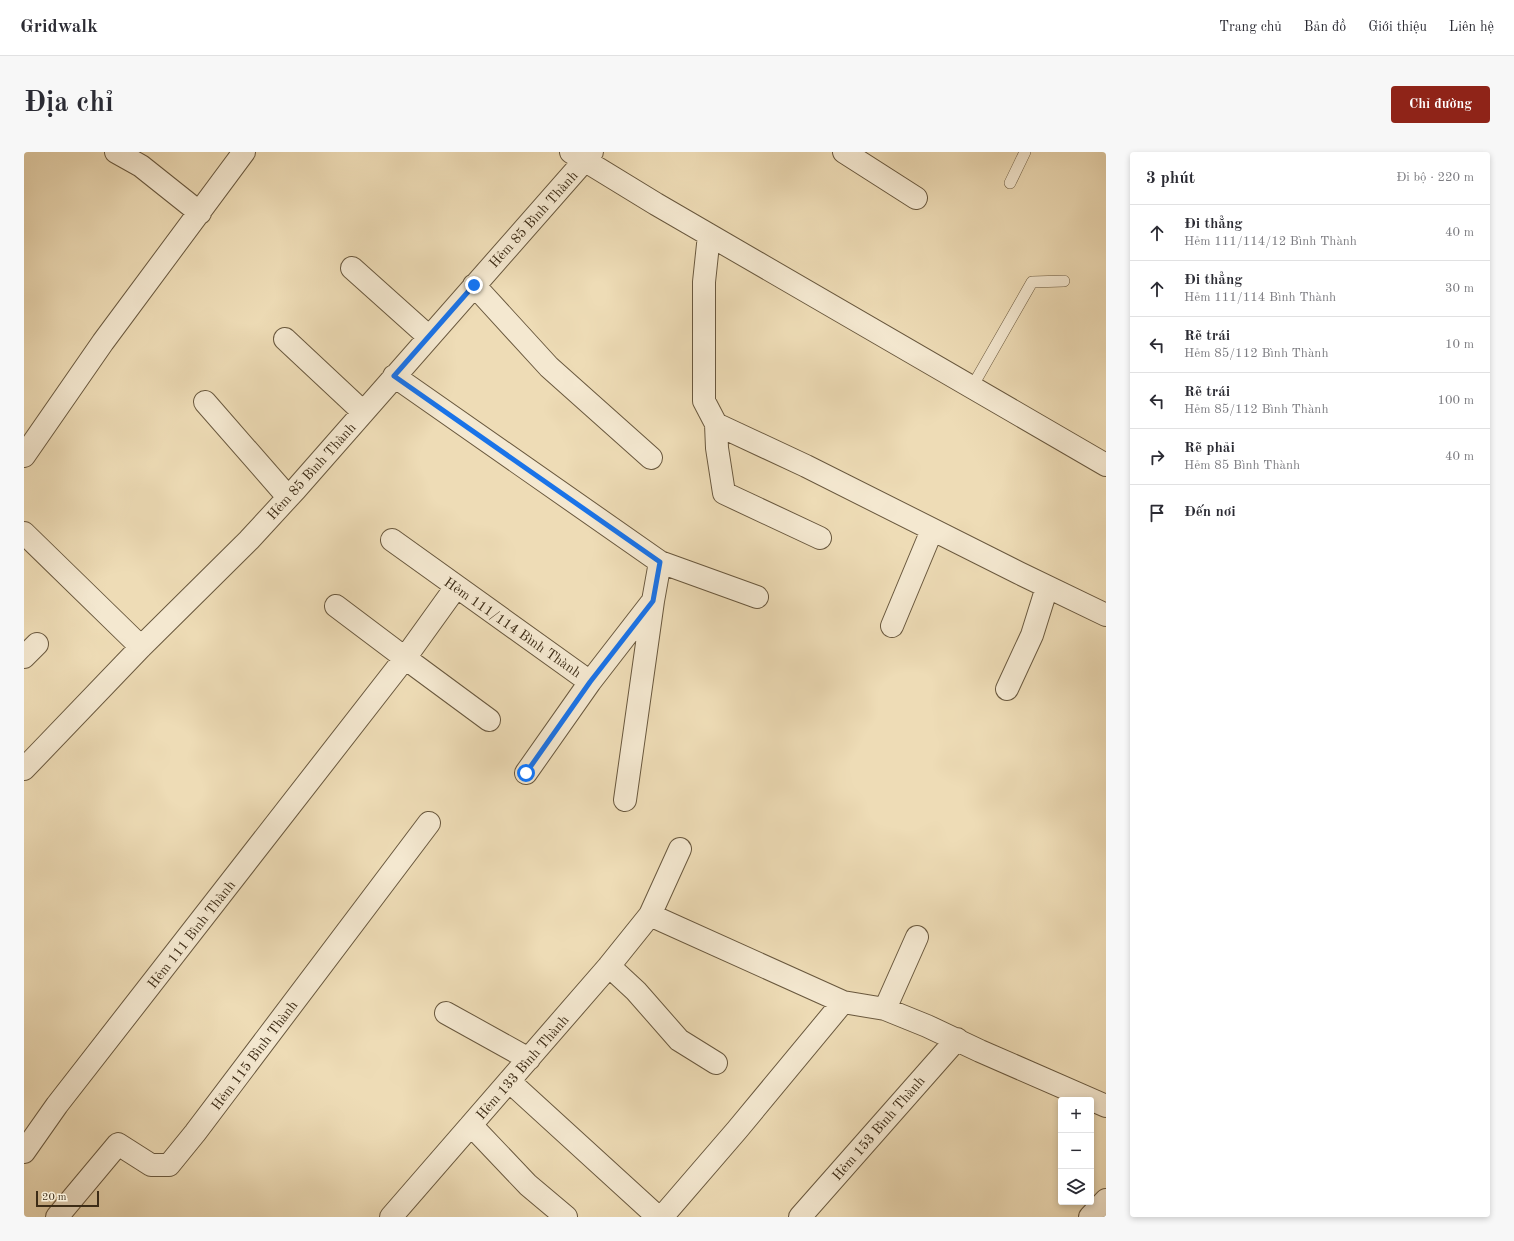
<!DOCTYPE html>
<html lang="vi">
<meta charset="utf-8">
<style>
:root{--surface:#fff;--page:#f7f7f7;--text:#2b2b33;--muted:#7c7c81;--line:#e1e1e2;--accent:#8f2418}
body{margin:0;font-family:"Old Standard TT",serif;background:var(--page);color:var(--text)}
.controls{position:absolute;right:12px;bottom:12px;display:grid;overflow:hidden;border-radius:4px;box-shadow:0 2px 6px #0003}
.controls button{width:36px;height:36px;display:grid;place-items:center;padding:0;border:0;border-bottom:1px solid var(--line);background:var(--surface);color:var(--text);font:20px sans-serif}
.scale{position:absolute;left:12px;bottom:10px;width:63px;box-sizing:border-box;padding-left:4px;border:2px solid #3d2c16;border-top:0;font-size:11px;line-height:14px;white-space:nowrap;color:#3d2c16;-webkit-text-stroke:3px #f4e8d0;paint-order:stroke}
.stop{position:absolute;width:12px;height:12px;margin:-9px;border:3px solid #1a73e8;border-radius:50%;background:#fff}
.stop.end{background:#1a73e8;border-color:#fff;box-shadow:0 1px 4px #0008}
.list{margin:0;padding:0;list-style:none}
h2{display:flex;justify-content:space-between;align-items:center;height:52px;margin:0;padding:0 16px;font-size:17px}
h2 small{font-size:13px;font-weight:400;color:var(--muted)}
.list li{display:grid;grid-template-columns:26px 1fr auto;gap:12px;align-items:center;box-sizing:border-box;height:56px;padding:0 16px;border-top:1px solid var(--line)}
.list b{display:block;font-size:15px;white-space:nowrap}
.list p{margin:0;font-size:13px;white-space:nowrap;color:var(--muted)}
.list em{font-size:13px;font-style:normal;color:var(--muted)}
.icon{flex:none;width:22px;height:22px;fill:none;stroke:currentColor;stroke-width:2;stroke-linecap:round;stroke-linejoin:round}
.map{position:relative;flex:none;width:1082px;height:1065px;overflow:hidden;border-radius:4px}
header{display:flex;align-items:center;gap:24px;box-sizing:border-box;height:56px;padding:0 20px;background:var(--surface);border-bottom:1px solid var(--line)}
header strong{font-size:19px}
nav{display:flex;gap:22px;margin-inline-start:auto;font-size:14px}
.intro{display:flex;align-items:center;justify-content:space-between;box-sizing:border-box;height:96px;padding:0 24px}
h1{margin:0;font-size:28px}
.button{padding:10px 18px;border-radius:4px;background:var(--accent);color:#fff;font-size:14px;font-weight:700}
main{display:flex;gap:24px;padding:0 24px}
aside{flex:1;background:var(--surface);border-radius:4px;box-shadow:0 2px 6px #0003}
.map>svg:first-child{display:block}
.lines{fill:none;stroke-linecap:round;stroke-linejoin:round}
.service-casing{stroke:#69583e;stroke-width:12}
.minor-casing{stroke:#69583e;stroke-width:24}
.service{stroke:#f4e8d0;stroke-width:11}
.minor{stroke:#f4e8d0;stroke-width:22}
.route{stroke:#1a73e8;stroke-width:5}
.labels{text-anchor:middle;stroke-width:3;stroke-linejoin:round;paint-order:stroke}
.street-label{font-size:14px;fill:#3d2c16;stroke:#f4e8d0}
</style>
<header>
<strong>Gridwalk</strong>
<nav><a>Trang chủ</a><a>Bản đồ</a><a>Giới thiệu</a><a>Liên hệ</a></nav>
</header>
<div class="intro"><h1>Địa chỉ</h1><a class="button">Chỉ đường</a></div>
<main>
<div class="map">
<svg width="1082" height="1065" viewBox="0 0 1082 1065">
<rect width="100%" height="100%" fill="#eedcb6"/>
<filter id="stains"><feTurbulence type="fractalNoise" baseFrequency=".005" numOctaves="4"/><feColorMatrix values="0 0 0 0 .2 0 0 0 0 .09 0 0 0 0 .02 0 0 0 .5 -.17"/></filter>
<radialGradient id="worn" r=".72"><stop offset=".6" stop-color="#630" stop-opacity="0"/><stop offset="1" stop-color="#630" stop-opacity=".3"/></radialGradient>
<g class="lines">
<defs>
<path id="service" d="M986,31L1001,0
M948,235L1008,130L1040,129"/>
<path id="minor" d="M92,0L117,14L176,61
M547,0L632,52L1082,313
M820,0L892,46
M685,83L680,130V249L692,272L782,314L995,421L1082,463
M328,116L405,185
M450,133L525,215L627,306
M261,187L339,260
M370,224L636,410L629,449L601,648
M181,250L264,345
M692,272L693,296L700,341L796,386
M0,304L79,190L220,0
M0,381L117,495
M368,388L566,530
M636,410L733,445
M432,435L381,506L465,568
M868,474L908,378
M0,505L13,492
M983,537L1008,483L1023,435
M0,617L117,495L225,388L272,337L568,0
M502,621L566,530L628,450
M626,763L819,850L861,857L903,874L956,899L1082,954
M585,814L612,839L655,888L692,911
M861,857L893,785
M422,861L505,907
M485,929L634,1065
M447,973L504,1033L542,1065
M0,1000L33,953L381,506L312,454
M33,1065L94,992L127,1013H145L171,981L405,671
M367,1065L585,814L626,763L656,697
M638,1065L713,978L819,850
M776,1065L933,887
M1066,1065L1082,1048"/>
</defs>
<use href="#service" class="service-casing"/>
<use href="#minor" class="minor-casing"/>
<use href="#service" class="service"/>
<use href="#minor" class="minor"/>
</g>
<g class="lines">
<path class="route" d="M450,133L370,224L636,410L629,449L566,530L502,621"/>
</g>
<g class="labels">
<g class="street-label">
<text transform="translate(509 67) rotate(-48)" y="5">Hẻm 85 Bình Thành</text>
<text transform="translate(287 319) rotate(-48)" y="5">Hẻm 85 Bình Thành</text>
<text transform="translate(489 475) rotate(35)" y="5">Hẻm 111/114 Bình Thành</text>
<text transform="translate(167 782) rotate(-52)" y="5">Hẻm 111 Bình Thành</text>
<text transform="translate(230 903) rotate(-53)" y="5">Hẻm 115 Bình Thành</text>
<text transform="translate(498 915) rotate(-49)" y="5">Hẻm 133 Bình Thành</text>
<text transform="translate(854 976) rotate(-49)" y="5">Hẻm 153 Bình Thành</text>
</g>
</g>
<rect width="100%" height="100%" filter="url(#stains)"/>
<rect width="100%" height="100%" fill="url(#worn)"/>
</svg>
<div class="controls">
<button>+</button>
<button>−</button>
<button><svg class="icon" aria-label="layers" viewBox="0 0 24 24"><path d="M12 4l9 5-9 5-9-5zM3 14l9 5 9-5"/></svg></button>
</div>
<div class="scale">20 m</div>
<div class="stop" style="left:502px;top:621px"></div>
<div class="stop end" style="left:450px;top:133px"></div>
</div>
<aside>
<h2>3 phút<small>Đi bộ · 220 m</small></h2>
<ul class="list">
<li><svg class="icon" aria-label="ahead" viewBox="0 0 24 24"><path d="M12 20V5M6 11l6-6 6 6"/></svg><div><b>Đi thẳng</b><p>Hẻm 111/114/12 Bình Thành</p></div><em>40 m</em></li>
<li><svg class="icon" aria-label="ahead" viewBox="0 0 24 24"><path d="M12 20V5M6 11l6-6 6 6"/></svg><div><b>Đi thẳng</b><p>Hẻm 111/114 Bình Thành</p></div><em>30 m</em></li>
<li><svg class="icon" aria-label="left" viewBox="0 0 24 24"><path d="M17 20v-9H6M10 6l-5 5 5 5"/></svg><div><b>Rẽ trái</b><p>Hẻm 85/112 Bình Thành</p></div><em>10 m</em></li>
<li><svg class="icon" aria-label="left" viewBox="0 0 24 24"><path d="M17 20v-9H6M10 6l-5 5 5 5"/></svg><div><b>Rẽ trái</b><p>Hẻm 85/112 Bình Thành</p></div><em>100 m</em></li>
<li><svg class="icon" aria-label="right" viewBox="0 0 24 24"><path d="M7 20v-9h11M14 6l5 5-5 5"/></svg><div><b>Rẽ phải</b><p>Hẻm 85 Bình Thành</p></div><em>40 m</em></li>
<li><svg class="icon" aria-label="arrive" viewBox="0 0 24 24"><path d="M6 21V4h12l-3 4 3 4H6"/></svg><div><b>Đến nơi</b></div></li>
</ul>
</aside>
</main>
